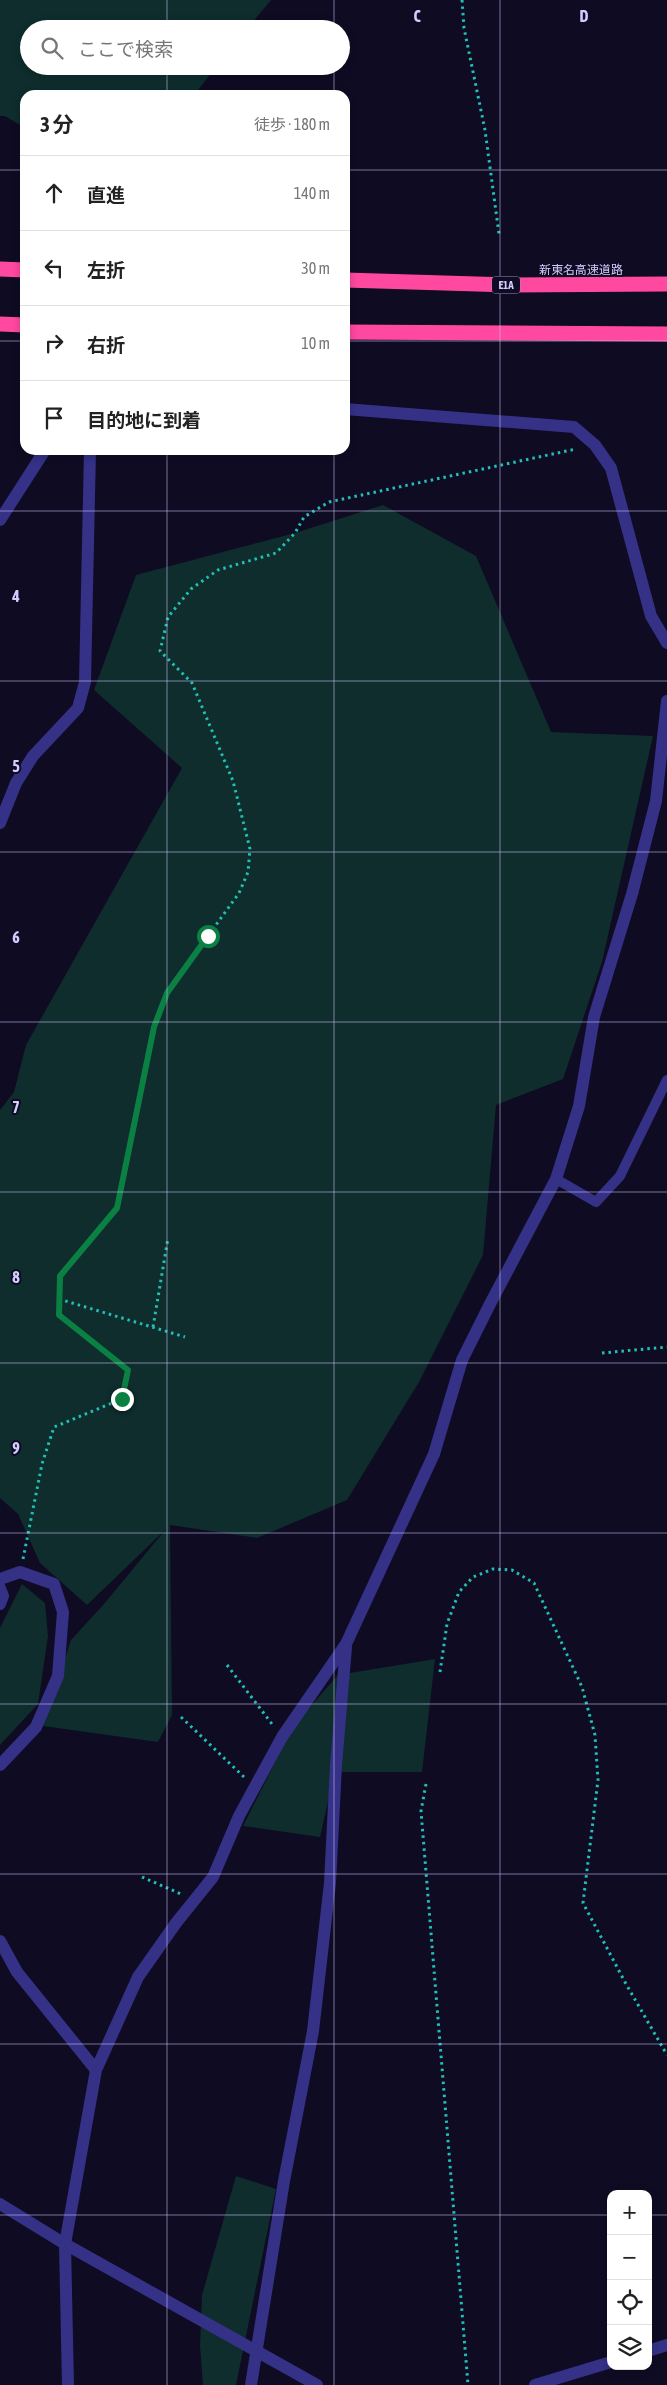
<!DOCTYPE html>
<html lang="ja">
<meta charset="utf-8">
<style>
:root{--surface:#fff;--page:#f2f2f2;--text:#222;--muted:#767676;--line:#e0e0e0}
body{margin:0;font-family:"Asap Condensed","Noto Sans JP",sans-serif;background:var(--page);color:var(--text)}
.controls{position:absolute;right:15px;bottom:15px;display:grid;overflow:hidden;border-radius:10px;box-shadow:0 2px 8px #0003}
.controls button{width:45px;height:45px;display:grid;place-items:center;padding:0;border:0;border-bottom:1px solid var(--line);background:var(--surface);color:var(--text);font:25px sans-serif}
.stop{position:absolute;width:15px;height:15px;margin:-11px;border:4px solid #0b8043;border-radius:50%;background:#fff}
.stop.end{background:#0b8043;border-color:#fff;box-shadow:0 1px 5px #0008}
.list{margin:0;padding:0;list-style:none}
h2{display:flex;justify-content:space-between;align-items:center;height:65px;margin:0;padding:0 20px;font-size:21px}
h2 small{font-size:16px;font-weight:400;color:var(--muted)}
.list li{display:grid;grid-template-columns:32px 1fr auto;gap:15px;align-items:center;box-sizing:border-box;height:75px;padding:0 20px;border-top:1px solid var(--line)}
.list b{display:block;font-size:19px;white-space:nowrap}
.list em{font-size:16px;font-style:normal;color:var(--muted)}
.icon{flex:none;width:28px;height:28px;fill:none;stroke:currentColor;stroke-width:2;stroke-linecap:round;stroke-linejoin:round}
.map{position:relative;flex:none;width:667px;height:2385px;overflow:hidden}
.search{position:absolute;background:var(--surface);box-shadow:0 2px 8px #0003;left:20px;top:20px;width:330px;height:55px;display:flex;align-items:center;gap:12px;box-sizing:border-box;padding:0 18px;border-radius:28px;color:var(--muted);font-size:19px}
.panel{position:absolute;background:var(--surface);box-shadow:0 2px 8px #0003;left:20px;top:90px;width:330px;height:365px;border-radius:15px}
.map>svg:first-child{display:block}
.green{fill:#0e2d2c}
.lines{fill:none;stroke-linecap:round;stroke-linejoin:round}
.path{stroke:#21bfb6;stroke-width:3;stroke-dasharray:2.5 4;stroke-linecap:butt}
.service{stroke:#343187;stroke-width:10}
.minor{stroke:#343187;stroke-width:12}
.tertiary{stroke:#343187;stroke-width:12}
.motorway{stroke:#ff489f;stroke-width:15}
.route{stroke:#0b8043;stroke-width:6}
.grid{fill:none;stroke:#d3cdff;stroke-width:1;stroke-opacity:0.55}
.labels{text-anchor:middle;stroke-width:4;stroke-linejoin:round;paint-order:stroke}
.shield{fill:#0f0b23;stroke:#9893bd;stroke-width:1}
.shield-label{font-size:11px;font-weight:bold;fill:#d3cdff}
.street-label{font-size:12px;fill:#d3cdff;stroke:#0f0b23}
.grid-label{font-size:16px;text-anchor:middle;font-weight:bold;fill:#d3cdff;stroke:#0f0b23;stroke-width:4;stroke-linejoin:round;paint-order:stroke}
</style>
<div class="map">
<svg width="667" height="2385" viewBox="0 0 667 2385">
<rect width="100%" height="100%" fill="#0f0b23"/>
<path class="green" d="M0,0H271L247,29H29V66H217L194,95H25V128L5,116H0Z
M383,505L476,556L551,732L653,736L602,962L563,1079L496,1105L483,1255L419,1382L347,1500L257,1538L170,1525L172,1715L158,1742L43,1726L71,1640L104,1604L165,1530L87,1605L40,1563L18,1514L0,1498V1110L14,1092L26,1045L182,768L94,690L136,575L295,533Z
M22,1584L45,1603L48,1636L38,1704L0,1745V1628Z
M435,1659L422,1772H335L320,1837L243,1826L294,1725L338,1675Z
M236,2176L276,2189L236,2385H203L200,2346L202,2295Z"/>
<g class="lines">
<path class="path" d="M462,0L464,28L485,130L499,234
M59,1299L185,1337
M153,1327L168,1238
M602,1353L667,1347
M23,1559L42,1464L54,1427L122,1399L128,1370L59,1315L60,1276L117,1208L154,1027L167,993L239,893L248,872L250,849L233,781L192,683L160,651L168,617L191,589L218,570L276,553L295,533L304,517L329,502L576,449
M227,1665L272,1724
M440,1672L447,1624L459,1592L473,1577L493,1569L512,1570L534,1583L582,1687L595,1735L598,1780L583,1903L626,1984L667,2055
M181,1717L244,1777
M426,1784L421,1811L468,2385
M142,1877L181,1894"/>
<path class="service" d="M556,1179L596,1202L620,1176L667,1080"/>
<path class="minor" d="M0,823L16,783L33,756L78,708L85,682L90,450
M0,1579L20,1572L54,1584L63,1612L58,1676L36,1727L0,1765
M0,1588L3,1596L0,1604
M0,1941L17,1972L96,2070
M648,2351L667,2345
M68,2385L65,2244L96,2070L138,1977L176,1923L213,1877L239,1816L282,1737L346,1644L434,1454L462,1360L490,1304L556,1179L579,1106L594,1017L632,894L656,801L667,701
M251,2385L284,2181L313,2031L330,1883L336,1765L346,1647
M535,2385L611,2362"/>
<path class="tertiary" d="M345,409L574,427L595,445L611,468L651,616L667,643
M0,520L45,450
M0,2204L65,2244L317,2385"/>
<path class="motorway" d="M0,269L25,270
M345,280L510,285L667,284
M0,324L25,325
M345,332L667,334"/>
</g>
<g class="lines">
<path class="route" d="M122,1399L128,1370L59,1315L60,1276L117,1208L154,1027L167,993L208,936"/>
</g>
<path class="grid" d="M167,0V29M334,0V29M500,0V2385M167,66V95M334,66V95M0,170H25M345,170H667M0,341H25M345,341H667M167,450V2385M334,450V2385M0,511H667M0,681H667M0,852H667M0,1022H667M0,1192H667M0,1363H667M0,1533H667M0,1704H667M0,1874H667M0,2044H667M0,2215H611M648,2215H667"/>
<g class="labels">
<rect class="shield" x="492" y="276.5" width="28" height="17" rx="4"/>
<g class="shield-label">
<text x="506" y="289">E1A</text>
</g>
<g class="street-label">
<text x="581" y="274">新東名高速道路</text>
</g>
</g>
<g class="grid-label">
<text x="417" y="22">C</text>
<text x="584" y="22">D</text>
<text x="16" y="602">4</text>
<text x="16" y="772">5</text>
<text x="16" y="943">6</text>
<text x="16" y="1113">7</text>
<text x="16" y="1283">8</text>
<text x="16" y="1454">9</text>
</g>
</svg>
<div class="controls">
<button>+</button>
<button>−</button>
<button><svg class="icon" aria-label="locate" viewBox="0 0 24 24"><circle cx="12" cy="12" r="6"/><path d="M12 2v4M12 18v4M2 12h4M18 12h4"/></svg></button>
<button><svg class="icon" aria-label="layers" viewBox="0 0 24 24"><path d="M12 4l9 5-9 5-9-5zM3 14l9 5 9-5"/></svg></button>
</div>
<div class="stop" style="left:208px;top:936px"></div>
<div class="stop end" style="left:122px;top:1399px"></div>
<div class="search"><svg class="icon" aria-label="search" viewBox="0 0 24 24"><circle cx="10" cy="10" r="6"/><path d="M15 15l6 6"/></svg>ここで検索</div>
<section class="panel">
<h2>3 分<small>徒歩 · 180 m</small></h2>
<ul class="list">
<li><svg class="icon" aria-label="ahead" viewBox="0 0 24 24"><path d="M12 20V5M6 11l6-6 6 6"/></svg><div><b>直進</b></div><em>140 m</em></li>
<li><svg class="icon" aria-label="left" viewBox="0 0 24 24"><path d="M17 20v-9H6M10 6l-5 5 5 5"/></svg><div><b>左折</b></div><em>30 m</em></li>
<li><svg class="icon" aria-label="right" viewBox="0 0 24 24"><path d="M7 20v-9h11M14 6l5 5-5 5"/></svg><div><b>右折</b></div><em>10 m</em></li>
<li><svg class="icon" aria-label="arrive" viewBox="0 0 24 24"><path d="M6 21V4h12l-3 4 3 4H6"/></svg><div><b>目的地に到着</b></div></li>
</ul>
</section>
</div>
